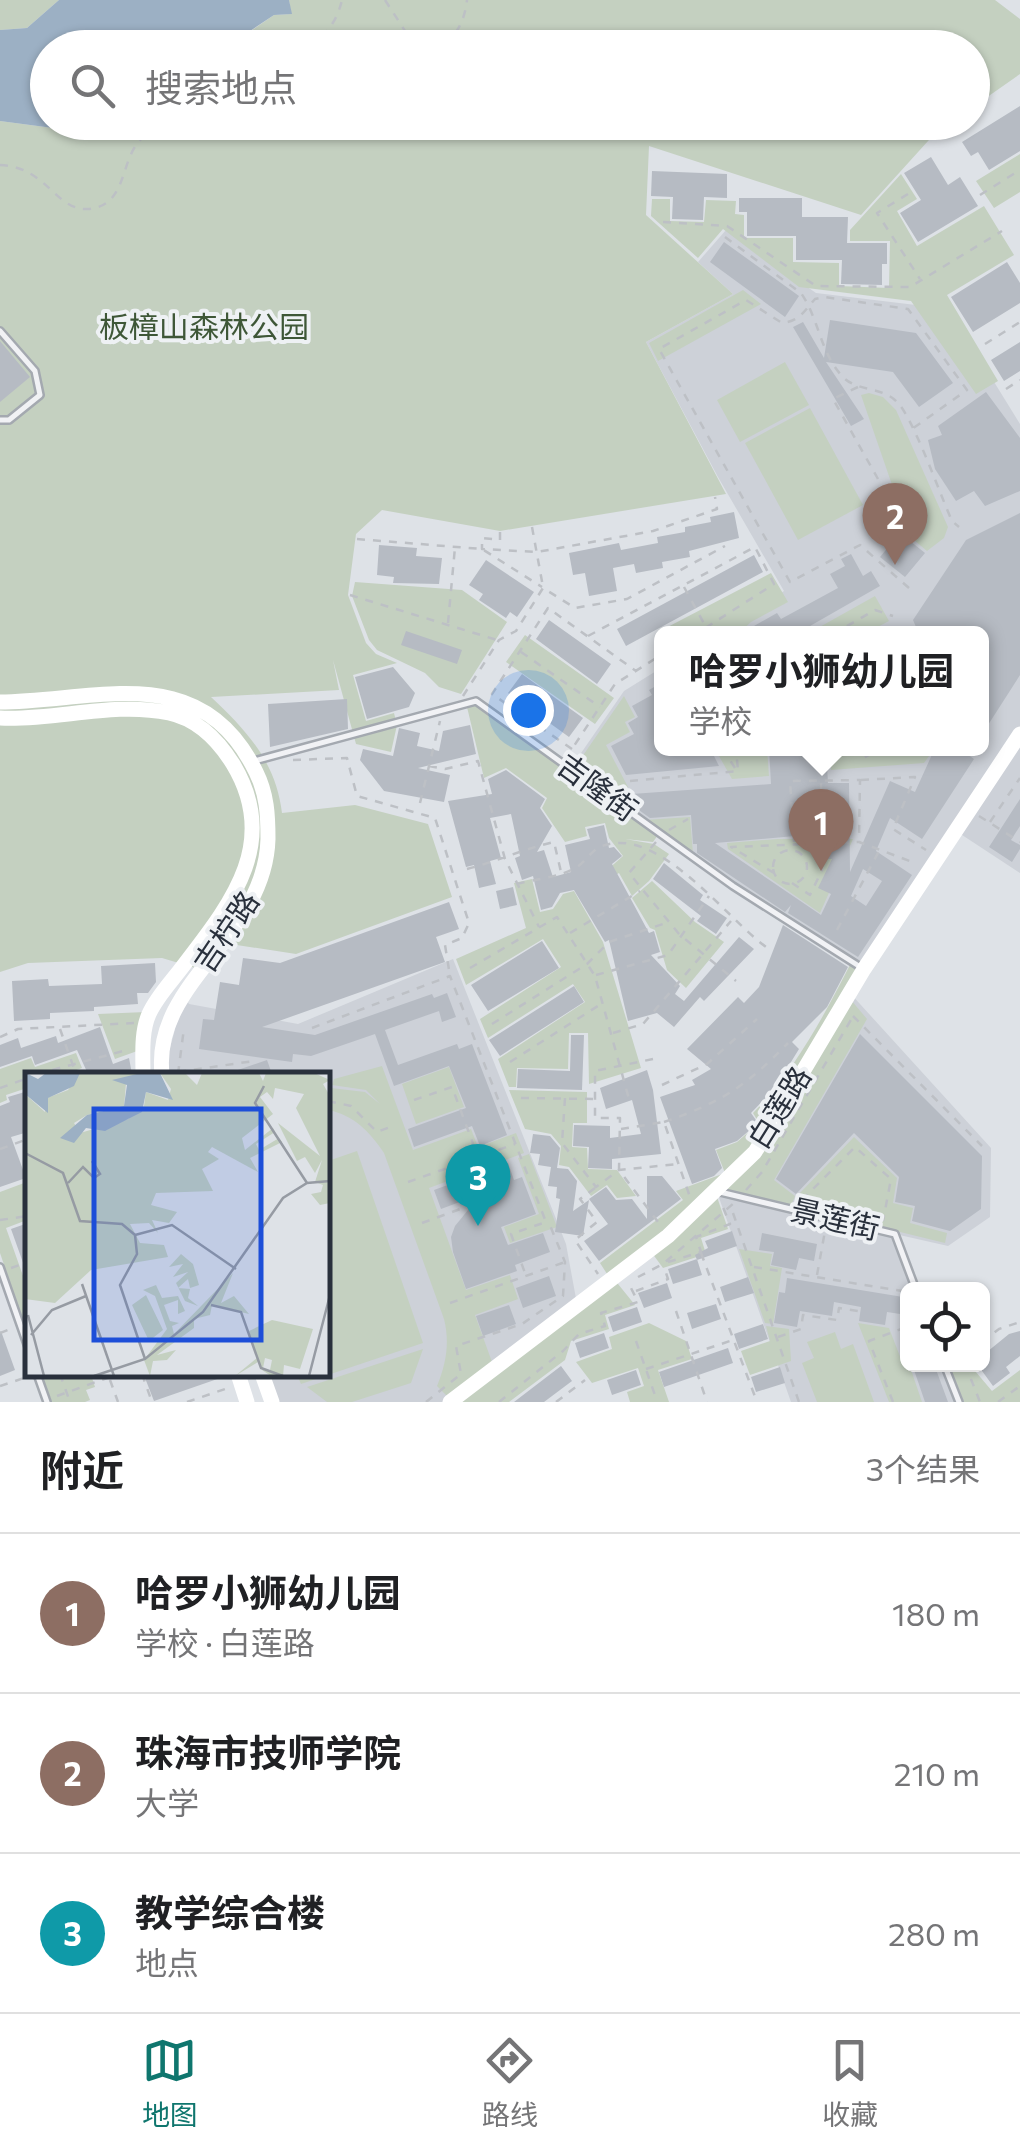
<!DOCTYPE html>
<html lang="zh">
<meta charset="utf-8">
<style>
:root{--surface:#fff;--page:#f6f6f6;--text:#202124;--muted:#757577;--line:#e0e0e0;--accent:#0f766e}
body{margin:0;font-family:Commissioner,"Noto Sans SC",sans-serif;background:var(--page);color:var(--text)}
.controls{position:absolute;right:30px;bottom:30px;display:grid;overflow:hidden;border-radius:15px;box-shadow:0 2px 8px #0004}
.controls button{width:90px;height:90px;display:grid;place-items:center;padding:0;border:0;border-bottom:2px solid var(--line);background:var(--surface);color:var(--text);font:50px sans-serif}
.you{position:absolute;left:528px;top:710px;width:35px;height:35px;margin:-25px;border:8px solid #fff;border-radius:50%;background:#1a73e8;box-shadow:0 0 0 15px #1a73e833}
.badge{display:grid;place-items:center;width:65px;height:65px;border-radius:50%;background:var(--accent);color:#fff;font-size:32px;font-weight:700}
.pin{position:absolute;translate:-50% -82px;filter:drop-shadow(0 2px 5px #0008)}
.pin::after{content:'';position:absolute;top:52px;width:35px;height:30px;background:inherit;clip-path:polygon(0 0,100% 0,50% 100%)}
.popup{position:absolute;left:654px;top:626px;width:335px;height:130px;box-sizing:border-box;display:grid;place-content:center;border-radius:15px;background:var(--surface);filter:drop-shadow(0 2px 8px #0005);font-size:32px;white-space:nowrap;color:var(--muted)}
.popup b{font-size:38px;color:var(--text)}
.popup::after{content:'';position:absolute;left:50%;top:100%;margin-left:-20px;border:20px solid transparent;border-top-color:var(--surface)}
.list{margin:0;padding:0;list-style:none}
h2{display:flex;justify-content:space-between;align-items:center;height:130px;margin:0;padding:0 40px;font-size:42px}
h2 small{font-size:32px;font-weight:400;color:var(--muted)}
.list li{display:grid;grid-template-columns:65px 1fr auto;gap:30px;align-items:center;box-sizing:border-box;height:160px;padding:0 40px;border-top:2px solid var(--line)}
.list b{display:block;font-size:38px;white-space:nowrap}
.list p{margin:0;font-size:32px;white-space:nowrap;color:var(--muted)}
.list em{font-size:32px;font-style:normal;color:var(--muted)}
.icon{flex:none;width:55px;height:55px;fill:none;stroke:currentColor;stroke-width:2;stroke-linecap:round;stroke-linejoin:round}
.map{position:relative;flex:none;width:1020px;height:1402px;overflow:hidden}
.search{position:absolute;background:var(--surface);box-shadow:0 2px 8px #0004;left:30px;right:30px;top:30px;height:110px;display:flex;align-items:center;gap:25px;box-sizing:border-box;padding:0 35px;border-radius:55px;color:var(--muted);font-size:38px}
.sheet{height:610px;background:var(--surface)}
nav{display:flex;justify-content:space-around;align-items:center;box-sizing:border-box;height:140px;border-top:2px solid var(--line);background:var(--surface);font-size:28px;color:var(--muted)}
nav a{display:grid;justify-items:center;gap:5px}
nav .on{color:var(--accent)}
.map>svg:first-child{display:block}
.built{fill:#cdd1d8}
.green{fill:#c4d0c0}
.water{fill:#9cb0c4}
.building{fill:#b6bbc3;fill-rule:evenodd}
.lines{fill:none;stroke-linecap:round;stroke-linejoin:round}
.lane-casing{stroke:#a4a9b0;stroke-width:10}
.path{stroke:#bdc0c5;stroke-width:2.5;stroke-dasharray:8 8;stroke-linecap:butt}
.lane{stroke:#f1f2f5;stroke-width:5}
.secondary{stroke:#fff;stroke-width:15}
.labels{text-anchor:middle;stroke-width:8;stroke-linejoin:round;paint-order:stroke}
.park-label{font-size:30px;fill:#3e5737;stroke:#eef1f4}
.street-label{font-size:30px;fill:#29303c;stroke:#eef1f4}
.inset-road{fill:none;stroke:#969ba3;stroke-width:2.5}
.view{fill:#1d4ed8;fill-opacity:0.15;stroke:#1d4ed8;stroke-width:5}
.inset-edge{fill:none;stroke:#29303c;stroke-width:5}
</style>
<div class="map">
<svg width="1020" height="1402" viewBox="0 0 1020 1402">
<rect width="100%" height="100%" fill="#dee2e7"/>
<path class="built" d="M726,230L816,293L949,309L1020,424V873L956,831L864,969L733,886L570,769L624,691L661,668V748H981V634L717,633L784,591L718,477L646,342L733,294L698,262Z
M453,959L566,1244L577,1304L450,1402H272L263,1375L328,1374V1074H163L184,996L189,1004L298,1024Z
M850,993L991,1148L990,1217L948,1246L895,1234L915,1289L908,1290V1364L944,1365L958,1402H791L717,1192Z"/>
<path class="green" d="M0,0H59L27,28L0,30Z
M289,0H995L1020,19V74L973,107L972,48H226L274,15L291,14Z
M0,121L68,130L80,122L949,123L938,130L861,215L649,146L646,215L733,294L646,342L726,494L500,531L382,510L356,534L348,595L366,643L376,654L397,663L353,675L366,721L394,713L397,725L391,752L356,744L333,660L339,690L211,697C247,731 276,762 282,813L355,805L428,824L452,897L296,954L224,943L202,970L162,958L28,963L0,972Z
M1020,154V192L994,208L976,181Z
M901,174L917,199L897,211L917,246L984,206L1014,255L947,295L998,381L976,394L911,301L799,287L723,229L698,258L651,216L652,199H670V221L704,222L706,200L736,201L735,214L744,215V238H793V262L839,263V286L889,288L890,241H850V230Z
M743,290L761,304L658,361L649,343Z
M785,362L809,405L740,442L717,400Z
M869,393L883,397L896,410L948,527L944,538L927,551L902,530L900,508L861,395Z
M810,408L863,505L798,540L745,443Z
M771,573L788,602L751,622L739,633L661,634V637L658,632Z
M355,582L462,590L507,622L461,694L439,687L425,673L377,650L369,640L352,596Z
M875,596L889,621L866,633H809Z
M525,635L614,698L595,724L506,662Z
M624,696L635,717L625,722L630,732L606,745L628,787L604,790L575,767Z
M476,704L658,835L653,842L625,839L654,844L669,854L649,881L632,896L619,873L600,884L597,879L623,856L609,838L605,823L585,827L587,836L565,842L542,808L547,798L506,768L484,778L467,707Z
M715,749H767L769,776L732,779Z
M830,749V748L934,749L924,763L831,770Z
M690,817L693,854L645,820Z
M778,839H853L820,913L728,849L727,843Z
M532,879L540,912L553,909L563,894L574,891L603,942L641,1068L589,1084L588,1033H569L568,1069L517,1068L516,1087H509L498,1059L585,1002L573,984L488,1038L480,1019L561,967L543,939L466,985L456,959L526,928L514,883Z
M652,881L695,922L724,942L686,988L667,970L655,930L650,928L632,898Z
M851,963L862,970L753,1151L716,1190L609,1277L600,1263L683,1200L676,1191L725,1173L716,1150L737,1142L759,1123L753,1113C795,1070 824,1016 851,963Z
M851,1000L867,1019L774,1180L795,1196L791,1206L723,1191Z
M146,1012L140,1050L115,1059L98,1014Z
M76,1053L82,1068L65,1074H28L27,1088L6,1095L7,1100L0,1103V1069L31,1058L35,1067Z
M382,1066L413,1150L471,1129L478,1147L516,1133L524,1153L429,1188L466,1290L510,1275L518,1299L475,1315L492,1362L449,1398L437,1386C446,1364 450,1343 444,1319L384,1153C370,1132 354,1115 328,1110V1089L331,1088L365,1092L380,1104L366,1090L332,1085L334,1079Z
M449,1067L464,1107L416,1124L402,1084Z
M509,1090L587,1092V1123H573L572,1147L587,1148L588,1169L617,1170L636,1196L617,1198L607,1185L591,1196L569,1167L559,1165L561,1146L551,1134L525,1129Z
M854,1137L897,1178L893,1203L913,1208L910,1223L947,1233L945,1243L794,1206L798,1195Z
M357,1151L423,1343L301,1384L297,1375L328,1374V1161Z
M529,1154L557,1227L510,1243L504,1227L539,1214L518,1158Z
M24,1183L27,1192V1220L6,1228L27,1287V1332L0,1253V1192Z
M717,1197L728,1229L701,1238L706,1254L663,1268L652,1253Z
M739,1249L772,1254L770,1266L782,1268L773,1324L765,1323Z
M614,1279L635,1305L605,1315L609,1329L571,1341L565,1360L509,1402H457Z
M649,1323L686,1341L692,1359L658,1370L669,1402H630L627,1392L644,1386L638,1368L592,1383L576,1362L612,1349L609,1337Z
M858,1323L889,1328L901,1359L907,1358L922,1402H889Z
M766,1326L789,1329L791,1361L750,1375L741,1351L770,1341Z
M835,1332L841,1349L853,1344L874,1402H817L802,1363L814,1358L807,1342Z
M423,1349L411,1383L352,1402H327L307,1387Z
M949,1365H970L992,1391L1020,1370V1402H964Z
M42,1375H91L95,1387L86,1390L90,1400L85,1402H52Z"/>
<path class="water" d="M59,0H289L292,14L274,15L226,47L48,48V122L80,123L68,130L0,121V30L27,28Z"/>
<path class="building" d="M1020,106V151L989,170L978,152L971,156L962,142Z
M931,157L948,185L960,177L978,206L918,242L900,213L921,200L904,173Z
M652,171L727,174V198L704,197L703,220L672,219L673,197L651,196Z
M739,198H802V217H848L847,243H887V264H882V285L841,284L842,260H796V236H747V212H739Z
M724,242L799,296L785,317L710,262Z
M1007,262L1020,283V303L973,332L951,297Z
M830,320L916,333L953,383L919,407L893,372L826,362L864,419L851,426L793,327L803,322L824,358Z
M0,341L30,377L0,402Z
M1020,342V371L1004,381L991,360Z
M986,392L1020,438V491L985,506L974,491L956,501L935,469L928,440L942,435L938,426Z
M734,512L739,538L689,551L690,557L662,562L663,568L636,573L634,564L613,568L617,591L589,596L585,573L573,575L569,553L619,543L621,550L658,543L657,537L685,532V527L711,522L710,517Z
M1020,513V675L988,725L981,720V634H956L946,627L942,634H919L913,620L966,540Z
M900,533L925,553L905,577L880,557Z
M379,545L417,548L416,556L442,558L439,584L393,583L394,577L377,575Z
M851,554L863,576L871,571L880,586L796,634H759L754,626L777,613L781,619L838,588L830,574L845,566L841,559Z
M754,555L763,572L626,646L617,629Z
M486,560L534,592L517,617L510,612L506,618L479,600L483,594L469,585Z
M549,620L611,664L597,684L536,639Z
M406,631L462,650L457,664L401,645Z
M393,667L415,693L409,707L367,719L355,677Z
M522,674L583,718L569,737L508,693Z
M661,683V748H710L719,766L626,775L611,746L634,734L628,723L638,717L632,706L652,695L649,690Z
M347,699L348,729L270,747L268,704Z
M470,725L476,754L418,768L450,775L444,802L384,791L360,760L363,749L393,756L399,728L420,733L417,746L439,751L443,731Z
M769,748L826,749L828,783H849L850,872L890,781L915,792L935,748H958L974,759L922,839L890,818L876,851L912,875L858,957L788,913L791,905L785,912L697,853V844H693L691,815L650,818L618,795L771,784ZM795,836L825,838V859H832L818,888L831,894L821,915L715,843ZM863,869L882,881L866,906L851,896Z
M506,770L545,799L540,808L552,826L537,852L544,850L553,877L571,872L565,845L590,839L587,829L604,825L609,848L614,847L622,856L612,864L649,933L654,931L660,952L651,955L680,986L675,994L684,1001L739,937L754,949L704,1001L700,997L674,1027L657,1013L628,1021L609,940L605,942L574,890L560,893L552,907L541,910L533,876L522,880L515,858L520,856L511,814L490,818L501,858L490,861L496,884L479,888L474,865L466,867L448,801L492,794L488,779Z
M1020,799V826L1011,840L1020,845V849L1012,862L989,847Z
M664,863L703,895L700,900L727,918L716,934L697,921L701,916L653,879Z
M513,887L517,905L500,909L496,891Z
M449,902L459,929L436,937L445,962L262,1027L315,1035L432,994L434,998L447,993L456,1017L442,1022L439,1011L385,1030L398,1065L457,1044L459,1049L472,1044L507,1135L480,1146L472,1126L414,1147L408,1129L466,1108L449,1066L394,1086L375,1034L311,1056L293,1054L292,1062L199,1049L203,1019L214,1020L220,982L239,985L243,958L280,963Z
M783,925L848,967L827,1007L792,1042L799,1049L775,1088L751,1113L758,1123L737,1141L715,1149L722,1168L714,1176L692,1184L660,1097L695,1085L692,1080L711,1069L687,1049L738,997L744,1003L759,987Z
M542,941L559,968L488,1011L471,985Z
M155,963L156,982L148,993H137L138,1004L94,1007V1011L50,1013V1019L14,1021L12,981L48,979L49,986L102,984L101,966Z
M574,986L584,1002L500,1056L489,1040Z
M100,1027L113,1064L129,1058L132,1074H88L77,1050L35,1065L32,1056L0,1067V1045L18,1038L21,1048L56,1036L58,1043Z
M860,1034L982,1156L981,1209L950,1231L912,1221L915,1206L895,1202L899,1177L854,1133L796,1194L776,1179Z
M571,1035H584L582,1090L517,1088L518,1069L570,1071Z
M267,1060L272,1074H229V1073Z
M647,1070L653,1090L661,1154L612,1159V1169L588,1168L589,1147L573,1146L574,1125L610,1126V1138L641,1134L632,1100L606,1109L600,1088Z
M28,1091V1132L11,1137L26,1178L0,1187V1106L10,1102L8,1097Z
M533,1134L550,1136L560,1148L557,1168L568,1169L577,1181L573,1211L589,1200L583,1236L555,1232L560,1199L556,1198L557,1187L548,1186L551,1167L538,1165L540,1154L530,1153Z
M508,1163L514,1180L522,1177L536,1214L501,1227L508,1245L543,1233L550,1252L515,1265L517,1271L466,1289L453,1252L451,1237L455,1226L481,1194L441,1209L434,1190Z
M647,1176H662L681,1199L599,1261L584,1241L608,1224L589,1199L606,1187L616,1200L632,1199L647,1219Z
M28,1223V1270L26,1271L11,1229Z
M732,1231L737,1246L697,1260L695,1255L708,1248L705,1241Z
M762,1233L817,1244L814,1261L799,1258L796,1270L771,1265L774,1252L759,1250Z
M697,1259L702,1275L673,1284L668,1269Z
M549,1276L556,1296L523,1308L516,1288Z
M748,1277L754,1293L725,1302L720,1287Z
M787,1278L903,1297L900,1314L887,1312L885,1325L859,1321L861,1307L834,1302L832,1316L800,1311L797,1327L774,1323L779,1292L785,1293Z
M667,1283L672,1298L644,1308L638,1293Z
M716,1304L721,1319L692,1329L687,1313Z
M509,1305L516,1324L483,1336L476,1316Z
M637,1307L642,1322L613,1332L608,1317Z
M763,1324L768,1339L739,1349L734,1334Z
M1,1331L15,1370L0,1376V1332Z
M1020,1331V1356L1006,1367L1010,1373L993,1386L977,1364H982V1356L1009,1334Z
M604,1333L609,1348L580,1358L575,1343Z
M728,1348L733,1363L664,1387L659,1372Z
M912,1364H934L948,1402H925Z
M561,1366L572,1381L544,1402H514Z
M780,1367L785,1383L756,1392L751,1377Z
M636,1370L641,1385L612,1395L607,1380Z
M154,1374H226V1376L154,1401L145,1378Z"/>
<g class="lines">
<defs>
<path id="lane" d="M0,331L35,371L40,395L9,420H0
M254,761L476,701L733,886L862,968
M720,1192L895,1234L916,1290
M0,1267L28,1347
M944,1364L959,1402
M37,1374L47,1402"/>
</defs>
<use href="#lane" class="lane-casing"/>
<path class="path" d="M385,0L409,37C444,56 463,34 467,0
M292,48C320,42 335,29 342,0
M0,165C47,167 55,210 87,209C128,207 119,161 141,139C164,116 211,129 240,122
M908,194L877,213L920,279
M980,195L1020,170
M663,222L727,226L816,286L910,287L1002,231
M725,237L801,293C819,319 820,352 842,376C856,392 882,386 897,402C913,417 941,497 952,521L959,527
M985,344L1020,322
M858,387L833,399L878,479
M1006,389L1020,380
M532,527L543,587
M500,532V540L482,538V549L537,552L653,531L717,509L715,497
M357,539L482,549L542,587
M684,587L706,627
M909,588L860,545L790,582L659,349L746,300L782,323C800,321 804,311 815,299L824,297L908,309L967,390L912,429
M350,595L497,640
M448,623L455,547
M833,634L875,610L893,616
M588,636L755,547L774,584L696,634
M521,652L600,707
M463,696L499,640L516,631L543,588L575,608L627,599L725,546
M722,748L735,768
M856,748L862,759L881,748
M572,749L492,694L548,608L636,671
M566,758L615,684L661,655
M293,760L347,758L357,796L435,818L469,923L462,938L445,945L450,976
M429,766L445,769L478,761L505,859L539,927
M861,780L915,777L893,829L926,850
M630,781L738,771L736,748
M420,803L440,721
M979,816L1020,842
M990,822L1020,778
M669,830L688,819
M656,842L629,873L679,934L736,981
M794,842L790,781L860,780L859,841
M773 867a17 17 0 1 1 34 0a17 17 0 1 1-34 0Z
M467,869C498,861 523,849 554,842L561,872
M774,873L731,847L859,842L915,863
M792,883L810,895L822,870L821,782
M517,884C535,879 561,877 577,867C585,862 591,851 600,847C656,822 726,918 766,947
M837,930L879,851
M570,933L640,891
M470,968L557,917L595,976L629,1099
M596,975L668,955L709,896
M853,1016L982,1146
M492,1024L587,964L609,942L666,923
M312,1028L450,976L546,1222L511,1234L526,1276
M60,1029L76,1074
M613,1033L643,1024L731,921
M0,1037L18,1029L134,1023
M653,1059L595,1071V1118H620L619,1170L661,1226
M510,1062L601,1004
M178,1072L254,1061
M37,1074L127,1050
M178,1074L184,1028
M662,1085L707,1064L757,1019
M0,1088L28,1078
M521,1098L595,1099
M565,1098L562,1143L596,1187L619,1170L678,1164
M414,1100L452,1087L478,1157
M328,1101L351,1106L377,1132L390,1127
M664,1122C722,1102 745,1087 788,1043
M621,1129L664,1122L690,1197
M0,1149L28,1139
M408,1182L515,1144
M595,1188L580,1199L597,1222L575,1240L598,1274
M746,1190L762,1172L852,1018
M802,1200L855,1147L891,1179L883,1221
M733,1213L799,1402
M0,1220L28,1216
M422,1223L496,1196
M701,1253L757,1402
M668,1262L701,1252L696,1237L730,1224L722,1205
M754,1267L908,1292
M11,1268L28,1262
M817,1275L825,1231
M638,1277L663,1264L734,1203
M636,1291L668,1279L664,1267
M450,1303L565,1262
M676,1311L707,1402
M0,1333L13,1328
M778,1337L801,1329L803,1315L837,1320L839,1308L858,1311
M636,1341L656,1398
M982,1342L999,1329L1020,1322
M965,1364L980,1402
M646,1369L730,1341
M60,1374L70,1402
M142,1374L152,1402
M110,1380L118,1402
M0,1386L27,1377
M57,1396L118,1374
M187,1402L228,1388
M426,1402L461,1374L456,1346L522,1324L563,1296L565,1262L549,1223
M499,1402L563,1351L579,1334L605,1326L601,1313L638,1302L628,1282
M556,1402L585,1380
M893,1402L869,1341L904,1328
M998,1402L1020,1386"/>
<use href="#lane" class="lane"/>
<path class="secondary" d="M0,702C99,701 201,659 256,772C267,794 268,815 268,839C265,938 152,981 162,1074
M0,718C56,721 113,701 169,713C197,719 218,740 233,764C282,845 228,907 180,970C170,983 156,998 149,1014C141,1032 143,1055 143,1074
M238,1374L247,1402
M262,1374L272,1402
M450,1402L668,1236L755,1152L864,969L1020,734"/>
</g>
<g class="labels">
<g class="park-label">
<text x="204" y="338">板樟山森林公园</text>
</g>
<g class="street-label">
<text transform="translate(597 788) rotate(36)" y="10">吉隆街</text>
<text transform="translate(227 932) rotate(-56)" y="10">吉柠路</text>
<text transform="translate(780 1108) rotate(-58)" y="10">白莲路</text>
<text transform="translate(835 1220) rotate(13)" y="10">景莲街</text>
</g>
</g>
<g transform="translate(25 1072)">
<rect width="305" height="305" fill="#dee2e7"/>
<path d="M55,1L117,2L101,11L99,35L62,43L49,51L55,61L103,47L119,34L121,20L143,28L146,17L135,1H160L172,13L177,1H234L238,9L241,1H289L305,8L298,12L305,24V131L295,133L286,122L296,120L298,113L290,110L297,88L290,101L280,85L272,89L253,51L295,84L271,36L279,22L250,16L248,27L242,20L235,25L248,42L217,66L220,78L248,56L250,60L231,72L234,78L254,66L257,70L225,86L233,100L187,75L183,80L194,87L177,97L188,119L131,121L126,133L152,140L144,151L127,148L133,161L124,151L105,152L115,171L139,173L143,185L66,198L30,231L0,227V22L20,40L22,26L43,18ZM156,182L168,192L174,213L165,216L163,207L153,216L165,217L163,226L173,234L160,229L151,211L163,200L148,205L158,192L144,195ZM208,201L196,231L209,224L224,242L187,233L185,243L169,247V256L132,283L151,278L142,288L128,289L125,304L119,288L142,257L130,224L118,218L131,213L137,226L153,224L160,239L153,242V228L139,233L145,249L154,251L147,254L149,262ZM121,223L138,258L124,269L107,233ZM247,248L288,257L275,297L259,293L258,304H246L237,298H245L247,288L240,286L238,296L233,290L210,304L232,286L224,259Z" fill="#c4d0c0"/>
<path d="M1,1L13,7L21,1H55L49,14L23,26V41L0,22ZM116,1H135L148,28L121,20L117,40L103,47L80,59L61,56L49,71L35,66L62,43L99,34L102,13L87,8Z" fill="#9cb0c4"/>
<path class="inset-road" d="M239,14L230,31L282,111M0,81L38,101L55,149L97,152L110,163L112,182L95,213L120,287M43,111L58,95L69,106L75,102L67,89M110,163L147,153L211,197M57,212L89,304M186,233L216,240L236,296L258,304M3,243L19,304M6,263L27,238L61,224M69,304L120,287L178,240L258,126L282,111L305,109M284,304L305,223"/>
<path class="view" d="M69,37H236V268H69Z"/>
<rect width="305" height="305" class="inset-edge"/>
</g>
</svg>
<div class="controls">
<button><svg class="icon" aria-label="locate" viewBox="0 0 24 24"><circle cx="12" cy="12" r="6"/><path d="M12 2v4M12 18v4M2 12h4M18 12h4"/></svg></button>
</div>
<div class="you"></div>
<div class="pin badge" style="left:821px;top:871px;background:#8d6e63">1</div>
<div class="popup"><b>哈罗小狮幼儿园</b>学校</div>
<div class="pin badge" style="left:895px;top:565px;background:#8d6e63">2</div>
<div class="pin badge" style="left:478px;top:1226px;background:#0f9aa8">3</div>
<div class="search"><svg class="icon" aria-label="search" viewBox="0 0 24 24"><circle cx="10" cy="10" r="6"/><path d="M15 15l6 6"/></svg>搜索地点</div>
</div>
<section class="sheet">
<h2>附近<small>3个结果</small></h2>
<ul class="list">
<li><span class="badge" style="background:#8d6e63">1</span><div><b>哈罗小狮幼儿园</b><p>学校 · 白莲路</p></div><em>180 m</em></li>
<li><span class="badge" style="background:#8d6e63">2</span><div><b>珠海市技师学院</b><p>大学</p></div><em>210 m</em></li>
<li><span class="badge" style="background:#0f9aa8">3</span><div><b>教学综合楼</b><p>地点</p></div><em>280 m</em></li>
</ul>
</section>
<nav>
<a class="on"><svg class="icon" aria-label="map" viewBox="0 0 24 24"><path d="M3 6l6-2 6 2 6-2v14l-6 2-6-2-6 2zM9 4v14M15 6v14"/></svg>地图</a>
<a><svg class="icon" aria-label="directions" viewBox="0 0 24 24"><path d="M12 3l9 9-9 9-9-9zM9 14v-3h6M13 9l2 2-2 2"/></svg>路线</a>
<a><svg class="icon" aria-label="saved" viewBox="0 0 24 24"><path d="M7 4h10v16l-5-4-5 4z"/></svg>收藏</a>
</nav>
